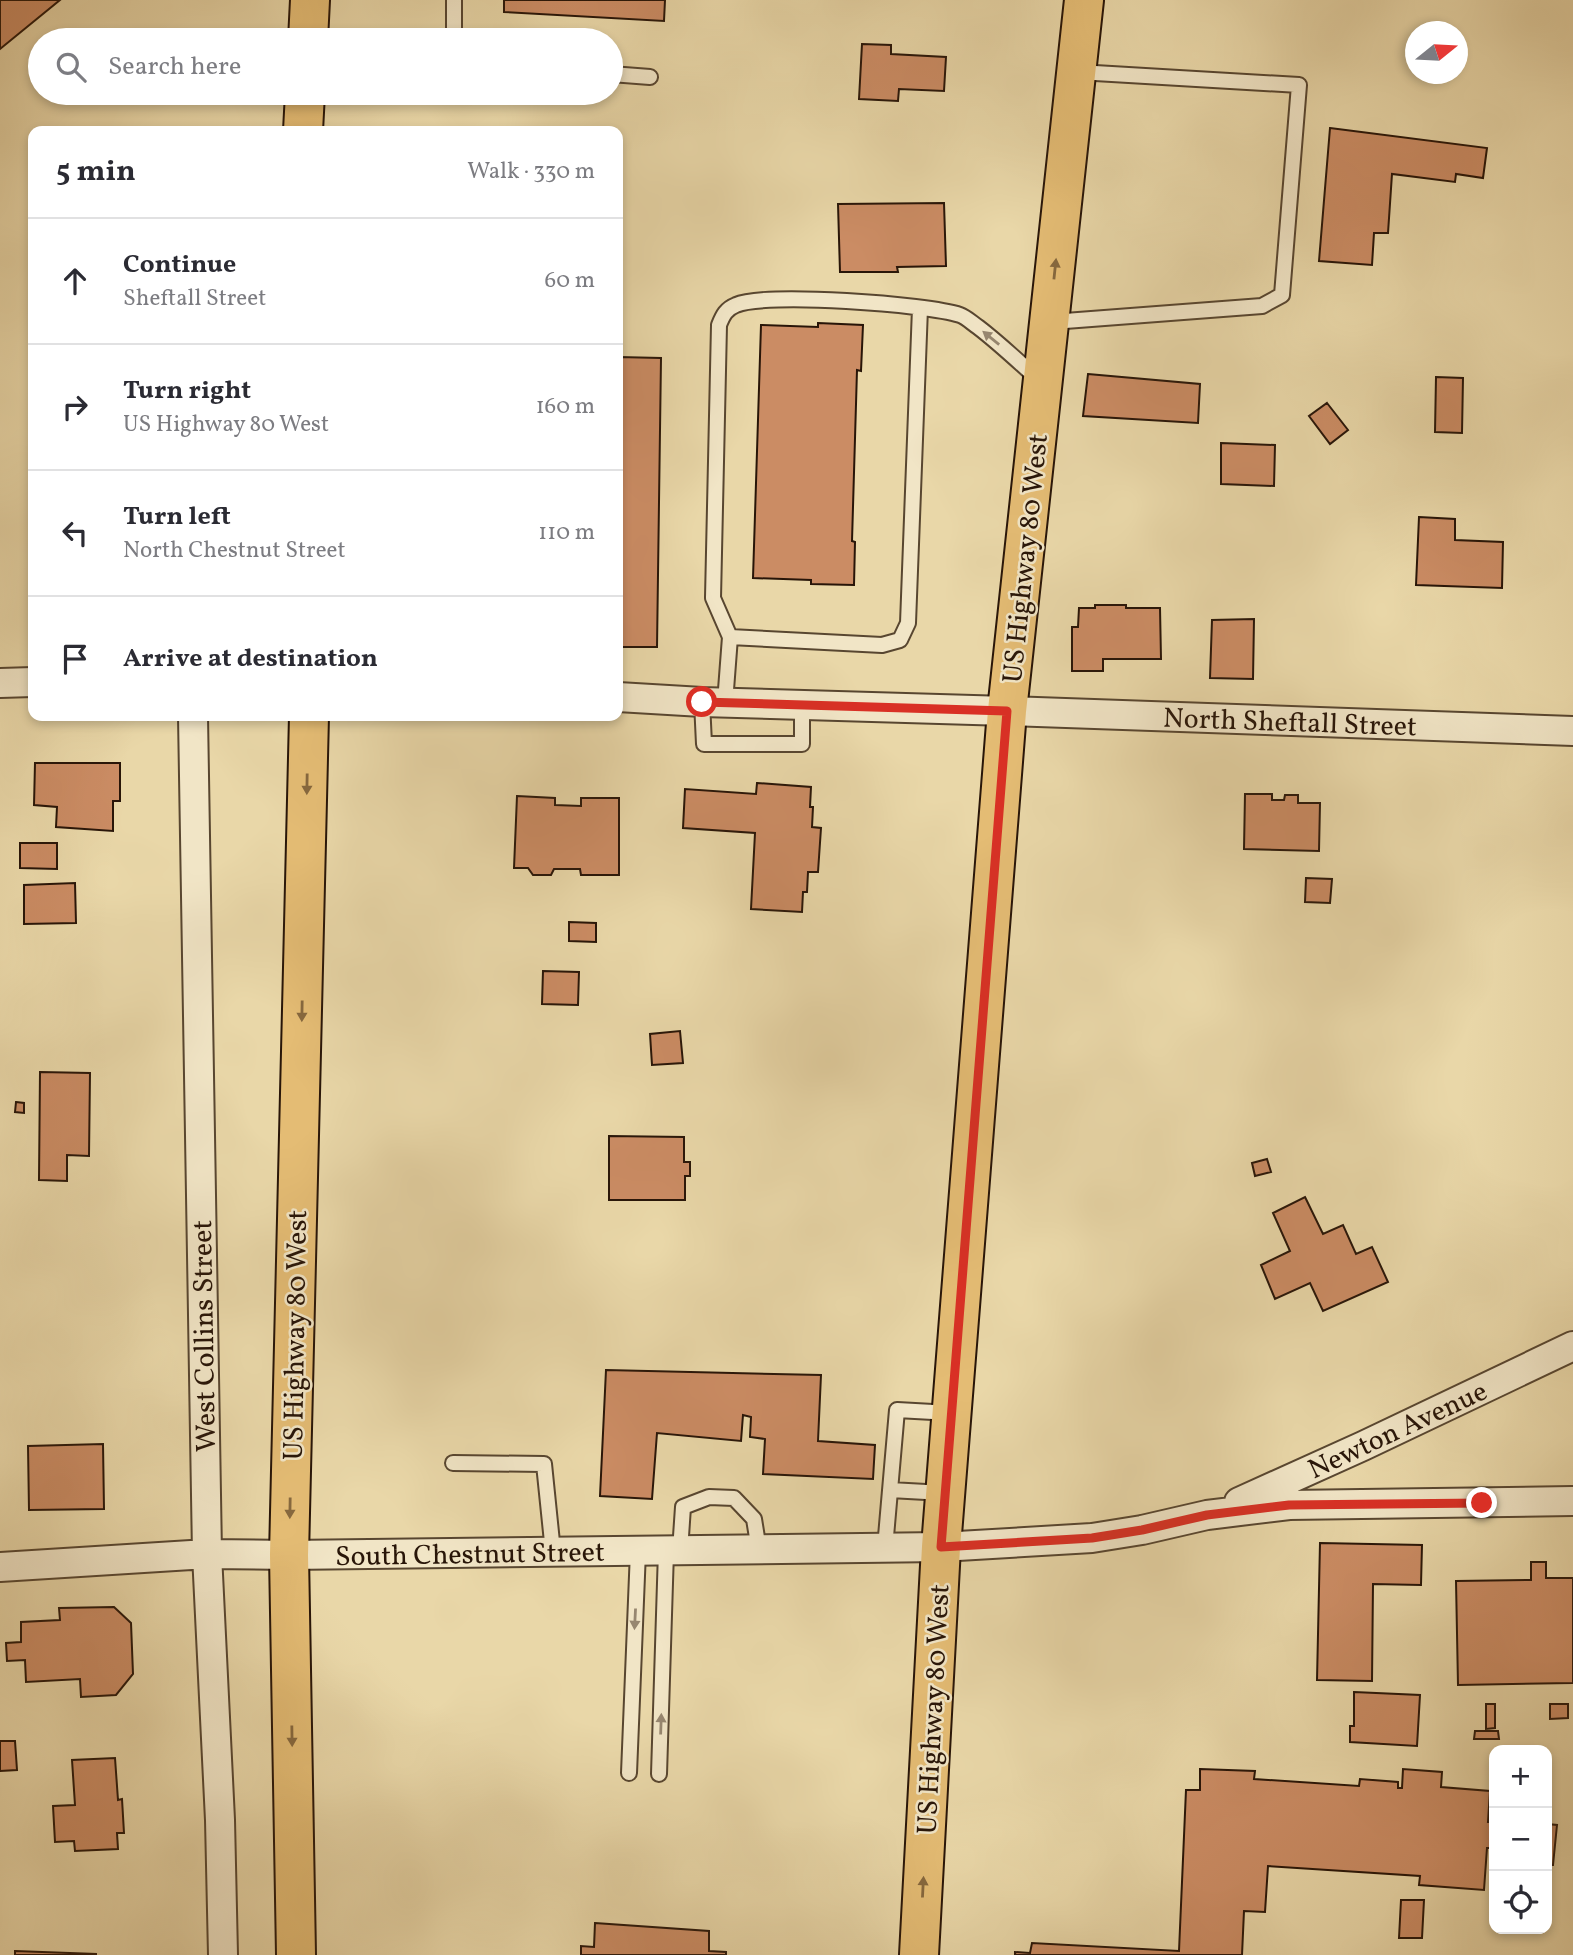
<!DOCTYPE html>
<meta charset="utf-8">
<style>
:root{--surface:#fff;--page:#f7f7f7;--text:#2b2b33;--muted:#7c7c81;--line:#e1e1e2}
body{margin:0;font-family:Vollkorn,serif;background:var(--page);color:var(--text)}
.controls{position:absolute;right:21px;bottom:21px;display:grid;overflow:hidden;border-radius:14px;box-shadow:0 4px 10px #0003}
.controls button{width:63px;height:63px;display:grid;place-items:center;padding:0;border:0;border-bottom:2px solid var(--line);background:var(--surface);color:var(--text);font:35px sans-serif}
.compass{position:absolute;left:1405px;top:21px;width:63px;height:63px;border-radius:50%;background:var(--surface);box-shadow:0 4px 10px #0003;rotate:72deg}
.stop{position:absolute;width:21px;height:21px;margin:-16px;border:5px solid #d93025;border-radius:50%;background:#fff}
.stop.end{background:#d93025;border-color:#fff;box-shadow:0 2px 7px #0008}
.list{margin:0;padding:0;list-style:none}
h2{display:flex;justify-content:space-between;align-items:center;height:91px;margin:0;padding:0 28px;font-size:30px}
h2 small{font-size:23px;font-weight:400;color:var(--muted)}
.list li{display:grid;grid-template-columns:46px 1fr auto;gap:21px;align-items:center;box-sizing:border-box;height:126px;padding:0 28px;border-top:2px solid var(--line)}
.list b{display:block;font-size:26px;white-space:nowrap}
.list p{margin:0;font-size:23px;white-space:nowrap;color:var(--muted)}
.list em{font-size:23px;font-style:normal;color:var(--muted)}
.icon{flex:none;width:38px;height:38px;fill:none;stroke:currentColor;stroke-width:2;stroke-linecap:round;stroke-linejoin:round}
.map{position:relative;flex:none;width:1573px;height:1955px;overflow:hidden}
.search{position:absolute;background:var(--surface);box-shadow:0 4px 10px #0003;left:28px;top:28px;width:595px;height:77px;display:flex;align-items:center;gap:18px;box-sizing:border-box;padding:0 24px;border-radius:38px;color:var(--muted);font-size:26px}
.panel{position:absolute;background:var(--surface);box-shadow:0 4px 10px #0003;left:28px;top:126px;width:595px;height:595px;border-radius:14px}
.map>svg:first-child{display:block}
.building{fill:#cb8c64;stroke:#281508;stroke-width:2}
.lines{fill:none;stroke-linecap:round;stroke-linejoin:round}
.service-casing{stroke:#584630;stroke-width:18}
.minor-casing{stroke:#584630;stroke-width:32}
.primary-casing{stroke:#281508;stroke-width:42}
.service{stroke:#f1e5c6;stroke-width:14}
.minor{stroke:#f1e5c6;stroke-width:28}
.primary{stroke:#e4bc74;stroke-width:38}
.oneway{fill:#86683e}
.oneway2{fill:#978770}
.route{stroke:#d93025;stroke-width:9}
.labels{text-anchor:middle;stroke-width:5;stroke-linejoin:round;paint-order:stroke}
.street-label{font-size:28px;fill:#281508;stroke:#f1e5c6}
</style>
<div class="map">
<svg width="1573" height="1955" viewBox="0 0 1573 1955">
<rect width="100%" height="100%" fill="#e9d7a8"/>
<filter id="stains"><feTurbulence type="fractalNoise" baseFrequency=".00286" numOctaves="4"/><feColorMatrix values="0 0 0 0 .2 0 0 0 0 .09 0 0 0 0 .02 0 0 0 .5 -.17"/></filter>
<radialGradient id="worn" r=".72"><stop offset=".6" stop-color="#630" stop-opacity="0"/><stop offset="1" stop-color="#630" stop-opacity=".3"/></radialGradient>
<path class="building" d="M0,0H60L0,49Z
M504,0H665L664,21L504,12Z
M862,44L891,45V54L946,57L944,91L899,89L898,101L859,99Z
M1330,128L1487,148L1483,178L1456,174L1455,182L1392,174L1388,233H1374L1372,265L1319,261Z
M944,203L946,266L897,267L898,272H840L838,204Z
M818,323L863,325L861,371L857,370L852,541L855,542L854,585L811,584V580L753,578L761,325L818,327Z
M618,357L661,358L657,647H618Z
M1088,374L1200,384L1198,423L1083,416Z
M1436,377L1463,378L1462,433L1435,432Z
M1327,403L1348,430L1330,444L1309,416Z
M1221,443L1275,445L1274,486L1221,484Z
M1419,517L1455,519V540L1503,542L1502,588L1416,585Z
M1095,605H1126V608H1160L1161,659H1103V671H1072V627H1078L1079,608H1095Z
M1254,619L1253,679L1210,678L1212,620Z
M35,763H120V801H113V831L56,827L57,807L34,805Z
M757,783L811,787L810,807H813L812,827L821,828L818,872H808L807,892H803L802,912L751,909L755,833L683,828L685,789L756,794Z
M1245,794H1272V800H1284L1285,795H1298V803H1320L1319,851L1244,849Z
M517,796L555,798V805L581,806V798H619V875H581L580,869H554L551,875H533L528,868H514Z
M20,843H57V869L20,868Z
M1306,878L1332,879L1330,903L1305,902Z
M75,883L76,923L24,924V885Z
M569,922L596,923V942L569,941Z
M543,971L579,972L578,1005L542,1004Z
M680,1031L683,1063L652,1065L650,1034Z
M40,1072L90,1073L89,1156L67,1155V1181L39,1180Z
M16,1102L24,1103V1113L15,1112Z
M609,1136L684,1137V1162H690V1176H685V1200H609Z
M1267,1159L1271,1172L1255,1176L1252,1163Z
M1305,1197L1323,1234L1343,1225L1356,1254L1372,1247L1388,1282L1323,1311L1310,1283L1275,1299L1261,1265L1290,1251L1273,1213Z
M606,1370L821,1375L818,1441L875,1445L873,1479L763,1474L765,1439L750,1437L751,1417L743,1415L741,1441L657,1433L652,1499L600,1496Z
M103,1444L104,1509L29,1510L28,1446Z
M1320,1543L1422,1545L1421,1585L1373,1584L1372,1681L1317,1680Z
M1531,1562H1546V1578H1573V1683L1458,1685L1456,1581L1531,1580Z
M114,1607L131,1623L133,1674L116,1695L81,1697L80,1679L26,1682L25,1660L7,1661L6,1643L21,1642V1622L60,1620L59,1608Z
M1354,1692L1420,1695L1417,1746L1350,1742V1726H1354Z
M1486,1704H1495V1728L1486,1729Z
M1550,1704H1568V1718L1550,1719Z
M1475,1731H1498L1499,1739H1474Z
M0,1741H15L17,1770L0,1771Z
M115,1758L118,1800L122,1799L124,1833H117L118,1849L75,1851L74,1841L55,1842L53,1806L75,1805L72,1760Z
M1200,1769L1255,1771L1254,1779L1359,1786L1360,1779L1398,1782V1788H1402L1403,1769L1442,1772L1441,1787L1490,1791L1488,1822H1494V1848H1487L1484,1890L1419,1885L1420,1876L1268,1866L1265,1912L1244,1911L1242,1955H1015V1952L1030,1953L1032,1943L1179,1951L1186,1790H1200Z
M1547,1824L1557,1825L1553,1865H1547Z
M1401,1900H1424L1422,1938H1399Z
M595,1923L709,1931V1951L726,1952V1955H581V1946L594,1947Z
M15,1951L97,1954L15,1955Z"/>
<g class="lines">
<defs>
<path id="service" d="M454,40V0
M611,74L650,77
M1052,322L1262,306L1282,295L1299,85L1078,72
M730,637L882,645L900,640L908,623L920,308
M702,702L704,744H802V705
M725,703L730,637L713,598L719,325C723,315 726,309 736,305C764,292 928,304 960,315C966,317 972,323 978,327C999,343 1019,362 1039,380
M453,1463L544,1464L553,1552
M890,1490L944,1493
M885,1548L897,1410L951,1413
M680,1551L683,1507L709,1497L734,1498L754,1519L759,1550
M629,1773L638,1551
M659,1774L666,1551"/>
<path id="minor" d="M0,683L33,682
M618,697L702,702L1007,711L1573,731
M193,716L207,1554L220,1820L223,1955
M1239,1502L1363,1446L1573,1346
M0,1567L207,1554L289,1555L941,1547L1092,1538L1142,1530L1207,1515L1289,1505L1573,1501"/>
<path id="primary" d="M308,40L310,0
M303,131L305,93
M296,1955L289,1555L309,716
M919,1955L941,1547L1007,711L1084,0"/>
</defs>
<use href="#service" class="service-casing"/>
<use href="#minor" class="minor-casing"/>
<use href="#primary" class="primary-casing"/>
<use href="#service" class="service"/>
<use href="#minor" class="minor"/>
<use href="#primary" class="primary"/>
</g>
<defs><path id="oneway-solid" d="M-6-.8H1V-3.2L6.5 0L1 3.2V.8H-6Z" transform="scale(1.75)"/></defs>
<g class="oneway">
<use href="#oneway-solid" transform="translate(1055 269) rotate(-84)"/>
<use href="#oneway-solid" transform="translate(307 784) rotate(91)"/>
<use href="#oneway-solid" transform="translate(302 1011) rotate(91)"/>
<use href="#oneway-solid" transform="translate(290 1508) rotate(91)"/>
<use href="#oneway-solid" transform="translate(292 1736) rotate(89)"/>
<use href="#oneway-solid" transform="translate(923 1887) rotate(-87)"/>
</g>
<g class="oneway2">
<use href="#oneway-solid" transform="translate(991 338) rotate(-141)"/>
<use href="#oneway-solid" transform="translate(635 1619) rotate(93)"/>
<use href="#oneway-solid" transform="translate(661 1724) rotate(-88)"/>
</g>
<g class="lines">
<path class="route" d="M702,702L1007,711L941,1547L1092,1538L1142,1530L1207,1515L1289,1505L1482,1503"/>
</g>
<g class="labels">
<g class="street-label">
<text transform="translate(1024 558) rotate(-84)" y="10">US Highway 80 West</text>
<text transform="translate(1290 721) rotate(2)" y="10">North Sheftall Street</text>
<text transform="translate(294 1335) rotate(-89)" y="10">US Highway 80 West</text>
<text transform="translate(203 1336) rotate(-91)" y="10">West Collins Street</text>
<text transform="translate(1397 1429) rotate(-25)" y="10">Newton Avenue</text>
<text transform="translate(470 1553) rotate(-1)" y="10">South Chestnut Street</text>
<text transform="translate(932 1709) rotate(-87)" y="10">US Highway 80 West</text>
</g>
</g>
<rect width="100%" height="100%" filter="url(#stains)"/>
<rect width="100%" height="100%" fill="url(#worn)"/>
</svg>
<div class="controls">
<button>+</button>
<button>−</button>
<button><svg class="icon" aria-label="locate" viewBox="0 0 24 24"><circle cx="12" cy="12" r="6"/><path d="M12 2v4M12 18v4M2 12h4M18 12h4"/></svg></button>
</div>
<svg class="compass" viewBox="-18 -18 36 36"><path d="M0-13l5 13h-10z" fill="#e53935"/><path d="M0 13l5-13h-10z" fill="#7c7c81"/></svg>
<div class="stop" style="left:702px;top:702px"></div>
<div class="stop end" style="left:1482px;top:1503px"></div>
<div class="search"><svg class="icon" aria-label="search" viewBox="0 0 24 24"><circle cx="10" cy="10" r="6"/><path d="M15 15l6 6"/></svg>Search here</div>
<section class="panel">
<h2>5 min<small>Walk · 330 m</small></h2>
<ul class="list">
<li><svg class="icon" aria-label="ahead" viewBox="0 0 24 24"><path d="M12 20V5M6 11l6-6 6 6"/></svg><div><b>Continue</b><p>Sheftall Street</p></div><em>60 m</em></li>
<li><svg class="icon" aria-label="right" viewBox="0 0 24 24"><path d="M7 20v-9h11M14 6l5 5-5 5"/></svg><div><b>Turn right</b><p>US Highway 80 West</p></div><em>160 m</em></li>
<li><svg class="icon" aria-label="left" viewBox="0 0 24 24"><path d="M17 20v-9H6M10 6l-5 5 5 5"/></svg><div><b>Turn left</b><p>North Chestnut Street</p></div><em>110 m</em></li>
<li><svg class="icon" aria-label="arrive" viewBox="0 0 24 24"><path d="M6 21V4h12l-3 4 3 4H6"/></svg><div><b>Arrive at destination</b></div></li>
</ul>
</section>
</div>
